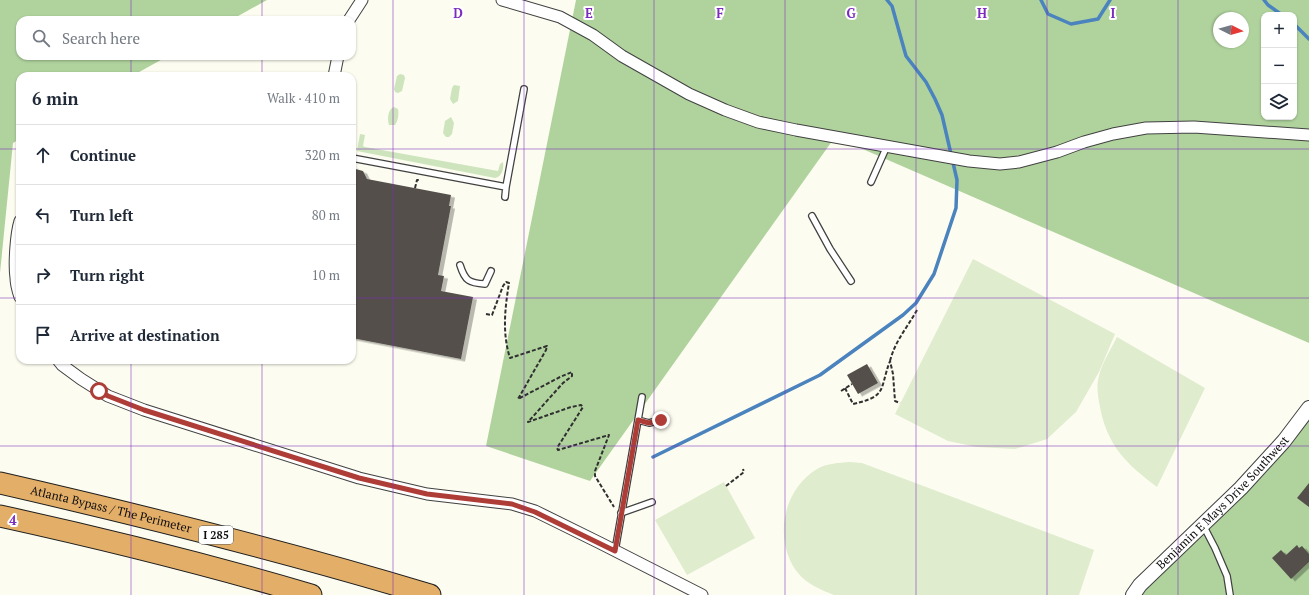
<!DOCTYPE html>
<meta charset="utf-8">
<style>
:root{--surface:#fff;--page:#f2f2f3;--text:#1f2937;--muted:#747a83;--line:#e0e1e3}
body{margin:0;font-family:"PT Serif",serif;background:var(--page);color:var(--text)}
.controls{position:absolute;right:12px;top:12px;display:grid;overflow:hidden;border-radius:8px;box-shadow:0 1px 3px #0004}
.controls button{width:36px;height:36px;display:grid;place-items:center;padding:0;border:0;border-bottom:1px solid var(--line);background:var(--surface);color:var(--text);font:20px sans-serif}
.compass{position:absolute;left:1213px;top:12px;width:36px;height:36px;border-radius:50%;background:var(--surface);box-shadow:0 1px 3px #0004;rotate:95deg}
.stop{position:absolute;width:12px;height:12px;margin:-9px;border:3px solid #ad3d36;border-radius:50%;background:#fff}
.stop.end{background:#ad3d36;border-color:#fff;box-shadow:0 1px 4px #0008}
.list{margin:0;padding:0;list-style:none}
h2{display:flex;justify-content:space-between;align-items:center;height:52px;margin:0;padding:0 16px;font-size:17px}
h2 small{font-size:13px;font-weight:400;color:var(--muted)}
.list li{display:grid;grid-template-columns:26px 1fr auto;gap:12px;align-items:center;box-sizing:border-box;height:60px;padding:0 16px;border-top:1px solid var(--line)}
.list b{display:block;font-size:15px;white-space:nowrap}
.list em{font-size:13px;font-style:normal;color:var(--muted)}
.icon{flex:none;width:22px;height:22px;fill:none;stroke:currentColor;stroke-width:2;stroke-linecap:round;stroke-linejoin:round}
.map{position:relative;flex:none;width:1309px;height:595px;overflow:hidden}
.search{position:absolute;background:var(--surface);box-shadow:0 1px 3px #0004;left:16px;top:16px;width:340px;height:44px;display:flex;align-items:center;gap:10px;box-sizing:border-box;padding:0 14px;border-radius:12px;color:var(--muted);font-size:15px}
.panel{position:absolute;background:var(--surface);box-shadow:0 1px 3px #0004;left:16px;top:72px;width:340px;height:292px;border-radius:12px}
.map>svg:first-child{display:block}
.green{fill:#cde4bd}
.forest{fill:#b0d39e;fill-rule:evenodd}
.pitch{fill:#dfecce}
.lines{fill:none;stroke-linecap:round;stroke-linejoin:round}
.stream{stroke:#4a83bd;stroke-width:3.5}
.building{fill:#55504b;filter:url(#shadow)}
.service-casing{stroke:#414141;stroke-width:8}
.minor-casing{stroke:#414141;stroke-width:13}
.tertiary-casing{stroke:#414141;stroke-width:16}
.motorway-casing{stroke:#1f1f1f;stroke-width:23}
.path{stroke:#303030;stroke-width:2;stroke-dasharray:4 2;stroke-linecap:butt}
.service{stroke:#fff;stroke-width:5.5}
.minor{stroke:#fff;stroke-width:11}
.tertiary{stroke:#fff;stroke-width:14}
.motorway{stroke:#e3ae68;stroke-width:21}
.route{stroke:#ad3d36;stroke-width:5}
.grid{fill:none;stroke:#7b2cbf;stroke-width:1;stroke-opacity:0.55}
.labels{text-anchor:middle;stroke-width:4;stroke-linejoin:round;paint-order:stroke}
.shield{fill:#fff;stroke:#565656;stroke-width:1}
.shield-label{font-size:11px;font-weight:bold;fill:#0e0e0e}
.street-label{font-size:12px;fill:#0e0e0e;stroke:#fff}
.grid-label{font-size:13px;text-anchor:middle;font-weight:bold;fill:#7b2cbf;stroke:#fff;stroke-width:4;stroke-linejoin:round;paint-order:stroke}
</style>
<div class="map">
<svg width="1309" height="595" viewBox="0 0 1309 595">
<defs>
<filter id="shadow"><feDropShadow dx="4" dy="2.5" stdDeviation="0" flood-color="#0004"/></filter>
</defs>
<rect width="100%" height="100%" fill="#fdfcf0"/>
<path class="green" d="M400,74L404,75L405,78L402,91L398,93L395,92L394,89L397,76Z
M454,85L460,86L458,101L453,104L450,99L452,88Z
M394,107L398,109C399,114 398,121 395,125H389C387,119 388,109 394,107Z
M451,117L454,123L452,134L449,137H446L443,133L445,121Z
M360,134L365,135L363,146L365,147L498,171L500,164L503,162C504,168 502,177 495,178L357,151Z"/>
<path class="forest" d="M0,0H267L231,20H20V56H168L132,76H20V139L13,143L0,273Z
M576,0H1309V343L835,137L590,481L486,446ZM1264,15H1294V117H1264ZM1219,18H1243V42H1219Z
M1309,404V595H1125L1189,538Z"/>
<path class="pitch" d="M973,259L1115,334L1099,372L1076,412L1047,439L1015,449L977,447L948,441L895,414Z
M1117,337L1205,388L1157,487C1126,464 1107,445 1100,407C1098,397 1096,386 1099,376C1102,363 1111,349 1117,337Z
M850,462L862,463L1094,550L1079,595H834C821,590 807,584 798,573C773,541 782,490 817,469C827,463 839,463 850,462Z
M724,482L755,538L687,575L655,520Z"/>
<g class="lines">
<path class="stream" d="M1041,0L1048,14L1071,24L1098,19L1110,0
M1264,0L1268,5L1282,15
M1294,24L1309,39
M653,457L820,375L903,315L916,303L934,274L956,208L957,180L942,115L935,99L926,82L906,56L892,6L887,0"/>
</g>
<path class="building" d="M352,168L363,171L367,179L451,195L449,206H451L438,275L444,276L441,291L473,297L461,359L352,338Z
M867,364L878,383L858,394L847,375Z
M1309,483V507L1297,498Z
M1297,545L1299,548L1302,546L1309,554V562L1291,579L1272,558L1281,550L1286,555Z"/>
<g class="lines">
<defs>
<path id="service" d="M352,158L506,187L524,89
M871,182L887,146
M505,197L506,187
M812,216L830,249L851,281
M460,265C465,281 469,283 485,284L491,271
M638,420L642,397
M621,513L652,502
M1203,525L1215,548L1227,576L1230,595
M615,551L638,420L649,423L661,420"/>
<path id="minor" d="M502,0L560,17L593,35L622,56L689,94L725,110L758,122L796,130L969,161L1000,164L1019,162L1057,152L1084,142L1113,134L1146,128L1194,127L1309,135
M349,20L362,0
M334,76L338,56
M20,221C16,234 14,264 16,278C16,284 18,291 20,297
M58,360L62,365L81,379L108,396L144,410L359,478L427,494L512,504L535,511L600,543L702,595"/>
<g id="tertiary">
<path id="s1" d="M1133,595L1140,585L1241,488L1284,441L1309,408"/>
</g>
<g id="motorway">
<path id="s2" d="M0,483C144,516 288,552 430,595"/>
<path d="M0,516C105,539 209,565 311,595"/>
</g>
</defs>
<use href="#service" class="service-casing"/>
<use href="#minor" class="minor-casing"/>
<use href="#tertiary" class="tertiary-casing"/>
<use href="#motorway" class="motorway-casing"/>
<path class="path" d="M352,132L353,127
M352,168L358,169
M415,188L417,180H419
M486,314L492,315L503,286L506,282L509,283C505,308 502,333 510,358L547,346L546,350L518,399L560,377L572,372V376L563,383L528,422L571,407L581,405L583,407L557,448L558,450L609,435L595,471V476L614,507
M890,361C895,341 907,328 917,310
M845,388L853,404C888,396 879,390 890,361L893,374L895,401L900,403
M841,391L852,384
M726,486L744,472L743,469"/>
<use href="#service" class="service"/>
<use href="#minor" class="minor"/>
<use href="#tertiary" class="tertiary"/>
<use href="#motorway" class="motorway"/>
</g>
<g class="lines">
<path class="route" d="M99,391L108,396L144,410L359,478L427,494L512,504L535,512L615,551L638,420L649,423L661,420"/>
</g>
<path class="grid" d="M131,0V20M262,0V20M393,0V595M524,0V595M654,0V595M785,0V595M916,0V595M1047,0V595M1178,0V595M131,56V76M262,56V76M0,149H20M352,149H1309M0,298H20M352,298H1309M131,360V595M262,360V595M0,446H1309"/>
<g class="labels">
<rect class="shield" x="199" y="526" width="34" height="18" rx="3"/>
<g class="shield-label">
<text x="216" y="539">I 285</text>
</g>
<g class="street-label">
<text dy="4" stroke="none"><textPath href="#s1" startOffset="129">Benjamin E Mays Drive Southwest</textPath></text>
<text dy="4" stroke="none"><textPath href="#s2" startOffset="114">Atlanta Bypass / The Perimeter</textPath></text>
</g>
</g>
<g class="grid-label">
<text x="458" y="18">D</text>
<text x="589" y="18">E</text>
<text x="720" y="18">F</text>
<text x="851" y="18">G</text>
<text x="982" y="18">H</text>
<text x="1113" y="18">I</text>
<text x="13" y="525">4</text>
</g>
</svg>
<div class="controls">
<button>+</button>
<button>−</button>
<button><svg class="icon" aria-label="layers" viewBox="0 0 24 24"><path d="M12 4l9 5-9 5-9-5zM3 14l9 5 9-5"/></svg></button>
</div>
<svg class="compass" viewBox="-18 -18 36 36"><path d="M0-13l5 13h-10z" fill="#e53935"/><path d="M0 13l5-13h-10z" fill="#747a83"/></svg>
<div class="stop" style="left:99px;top:391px"></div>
<div class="stop end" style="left:661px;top:420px"></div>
<div class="search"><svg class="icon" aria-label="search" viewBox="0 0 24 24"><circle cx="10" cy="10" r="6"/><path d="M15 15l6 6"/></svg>Search here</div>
<section class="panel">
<h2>6 min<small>Walk · 410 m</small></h2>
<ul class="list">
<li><svg class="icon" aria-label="ahead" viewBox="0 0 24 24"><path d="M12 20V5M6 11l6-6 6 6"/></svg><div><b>Continue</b></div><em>320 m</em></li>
<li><svg class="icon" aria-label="left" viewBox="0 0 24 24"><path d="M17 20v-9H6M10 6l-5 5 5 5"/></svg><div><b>Turn left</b></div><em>80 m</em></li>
<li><svg class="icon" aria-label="right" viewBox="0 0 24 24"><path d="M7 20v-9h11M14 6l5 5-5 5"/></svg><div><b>Turn right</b></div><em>10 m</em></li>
<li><svg class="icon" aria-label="arrive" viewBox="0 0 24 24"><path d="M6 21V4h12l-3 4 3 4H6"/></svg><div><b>Arrive at destination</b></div></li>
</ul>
</section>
</div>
